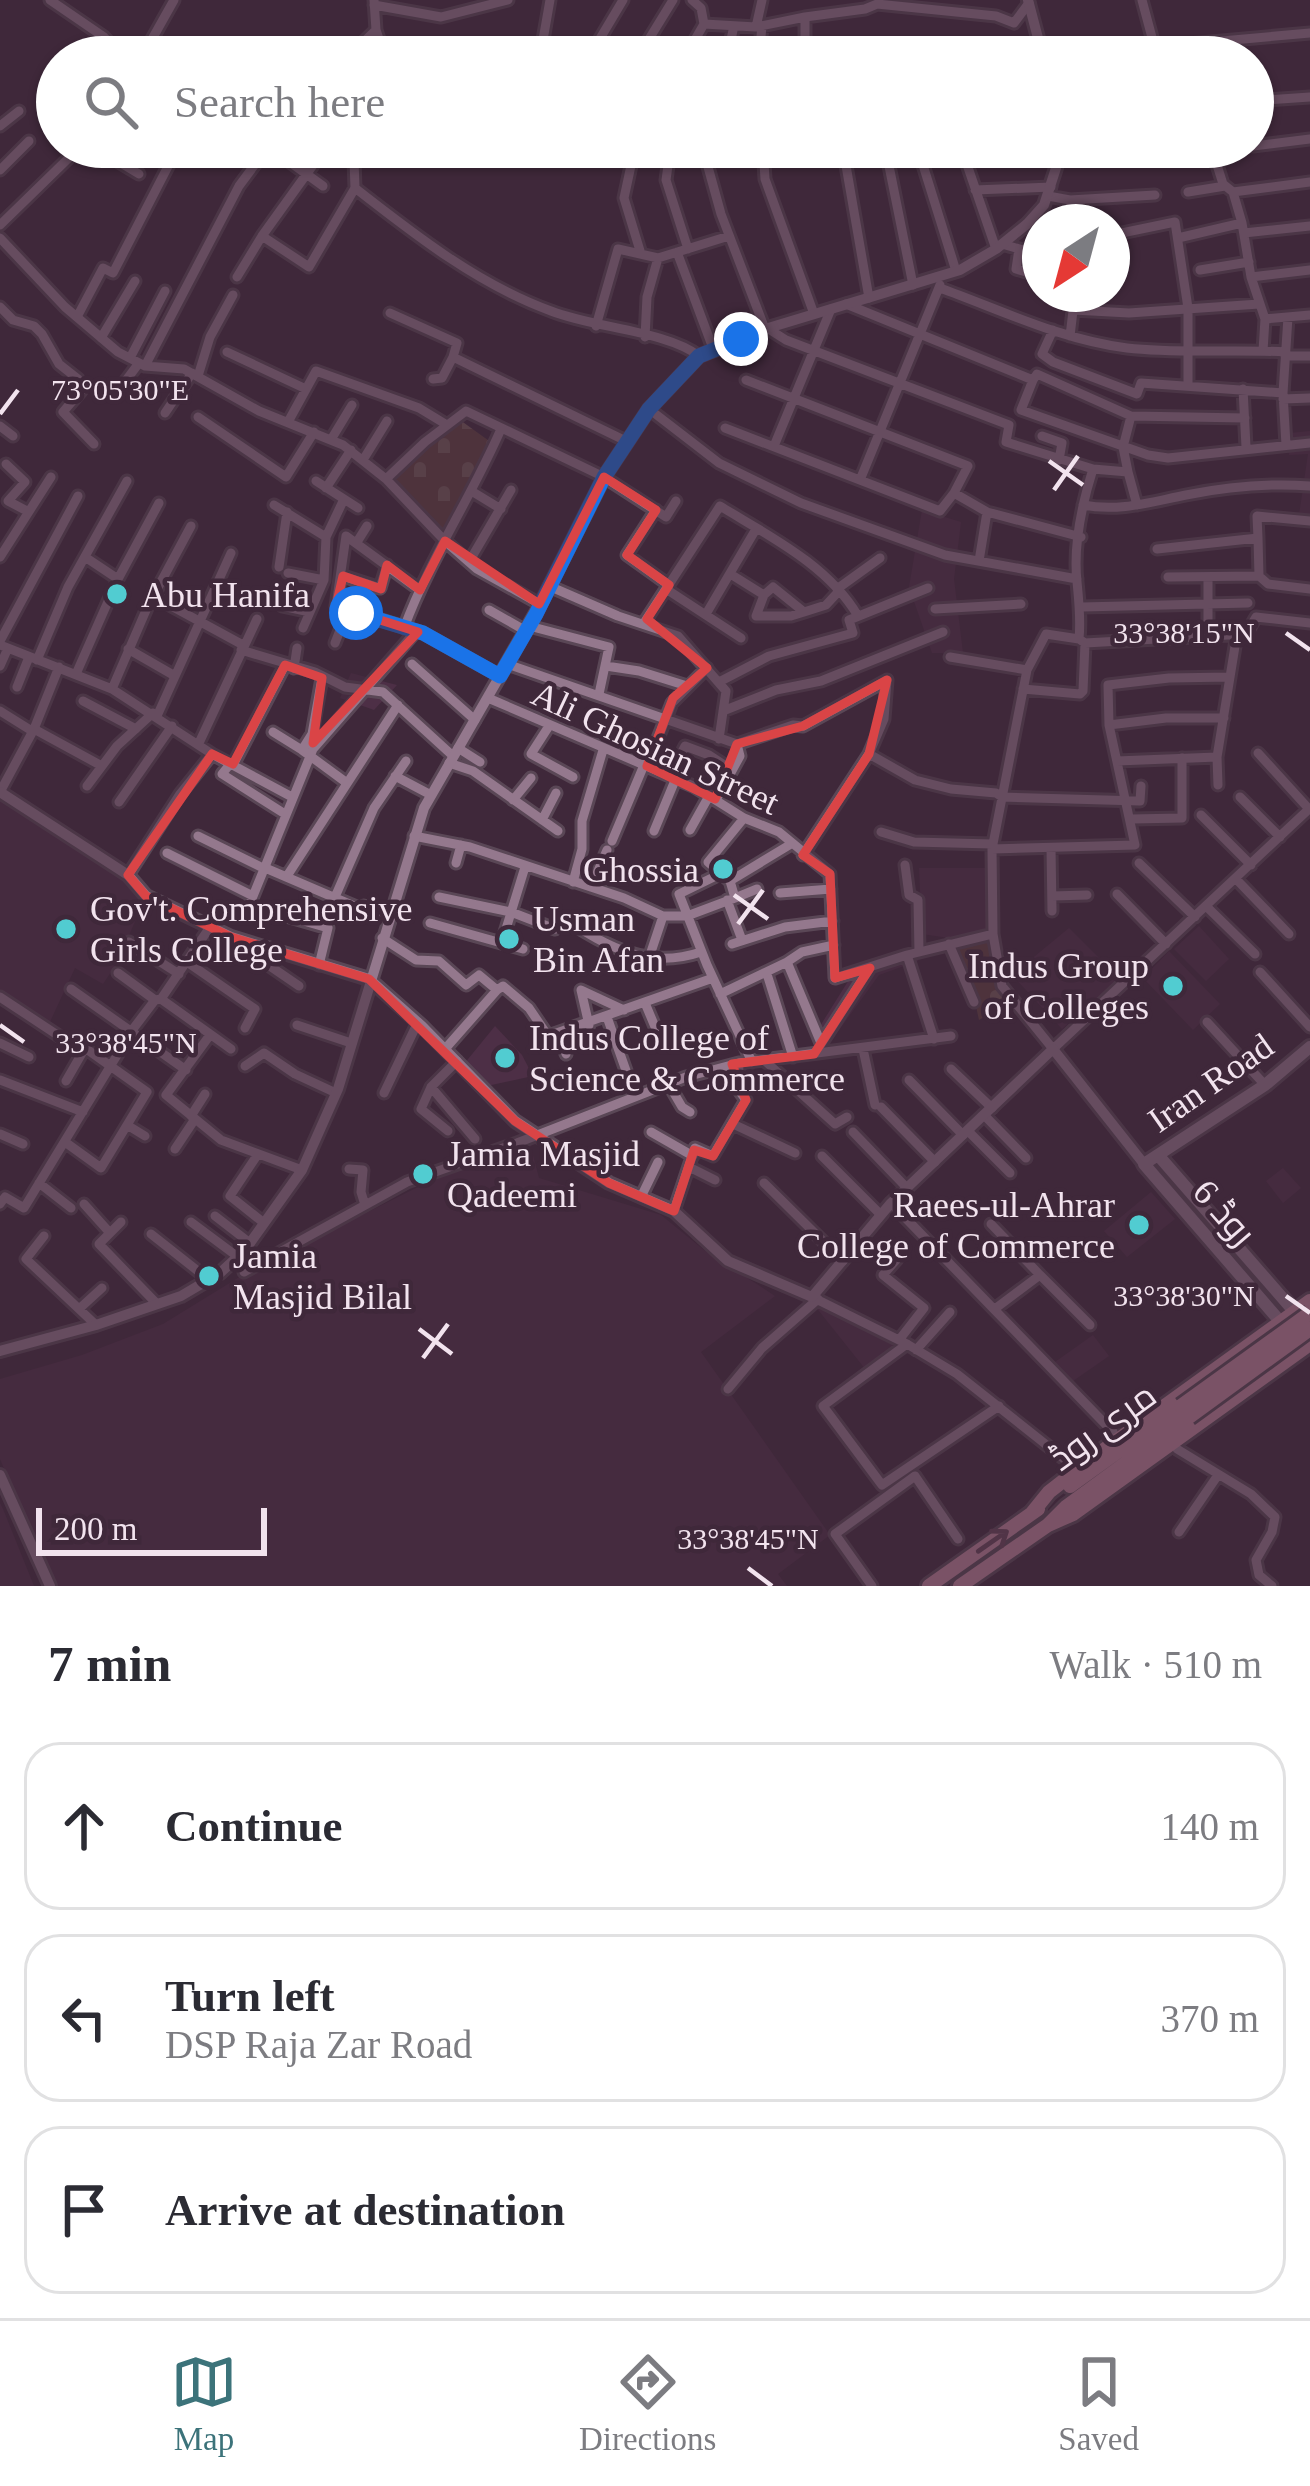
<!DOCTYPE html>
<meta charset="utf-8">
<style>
:root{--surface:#fff;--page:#f7f7f7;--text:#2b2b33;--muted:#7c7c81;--line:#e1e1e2;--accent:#3c737a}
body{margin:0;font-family:"Times New Roman",Cairo,serif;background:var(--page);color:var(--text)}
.compass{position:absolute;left:1022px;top:204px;width:108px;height:108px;border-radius:50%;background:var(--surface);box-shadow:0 3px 9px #0004;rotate:216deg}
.scale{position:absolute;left:36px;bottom:30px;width:231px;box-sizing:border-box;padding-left:12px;border:6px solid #f2e3ee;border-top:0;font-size:33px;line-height:42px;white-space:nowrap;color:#f2e3ee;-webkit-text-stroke:9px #3f283a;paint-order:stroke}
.stop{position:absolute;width:36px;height:36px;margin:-27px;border:9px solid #1a73e8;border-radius:50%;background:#fff}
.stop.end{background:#1a73e8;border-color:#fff;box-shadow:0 3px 12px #0008}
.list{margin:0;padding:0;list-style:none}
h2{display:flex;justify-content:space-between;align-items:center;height:156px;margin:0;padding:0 48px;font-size:51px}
h2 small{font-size:39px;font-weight:400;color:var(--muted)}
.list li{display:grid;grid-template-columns:78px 1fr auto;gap:36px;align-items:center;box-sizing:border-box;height:168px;margin:0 24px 24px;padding:0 24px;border:3px solid var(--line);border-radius:36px}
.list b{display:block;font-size:45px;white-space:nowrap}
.list p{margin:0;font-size:39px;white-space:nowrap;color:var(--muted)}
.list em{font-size:39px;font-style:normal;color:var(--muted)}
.icon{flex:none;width:66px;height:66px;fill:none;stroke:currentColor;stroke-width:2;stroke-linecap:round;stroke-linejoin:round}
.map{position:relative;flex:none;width:1310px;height:1586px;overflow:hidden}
.search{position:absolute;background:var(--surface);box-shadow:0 3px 9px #0004;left:36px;right:36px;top:36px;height:132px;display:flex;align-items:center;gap:30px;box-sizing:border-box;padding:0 42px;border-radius:66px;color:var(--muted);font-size:45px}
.sheet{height:732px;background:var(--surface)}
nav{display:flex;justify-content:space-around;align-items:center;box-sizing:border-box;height:168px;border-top:3px solid var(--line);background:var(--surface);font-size:33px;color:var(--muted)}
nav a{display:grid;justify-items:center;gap:6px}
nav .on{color:var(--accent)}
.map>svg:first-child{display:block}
.built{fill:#4d2f46}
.cemetery{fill:url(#cemetery-stones)}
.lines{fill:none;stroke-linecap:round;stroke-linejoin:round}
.minor-casing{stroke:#5a4756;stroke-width:15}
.tertiary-casing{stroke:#5a4756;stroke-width:16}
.secondary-casing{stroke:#5a4756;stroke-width:18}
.primary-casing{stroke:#5a4756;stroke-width:20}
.minor{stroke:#94788d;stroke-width:9}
.tertiary{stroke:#94788d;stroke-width:10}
.secondary{stroke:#94788d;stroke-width:12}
.primary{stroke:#c0869b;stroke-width:14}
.primary-bridge-casing{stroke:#5a4756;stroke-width:20;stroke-linecap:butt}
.primary-bridge{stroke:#c0869b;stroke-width:14}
.oneway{stroke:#664457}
.route{stroke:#1a73e8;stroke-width:15}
.marked{fill:none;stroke:#da4446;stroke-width:9;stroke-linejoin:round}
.ticks{fill:none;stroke:#f2e3ee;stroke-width:4.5}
.poi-dot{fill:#51ccd1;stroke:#3f283a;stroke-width:4.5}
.labels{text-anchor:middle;stroke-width:9;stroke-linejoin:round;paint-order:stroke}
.poi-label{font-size:36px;fill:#f2e3ee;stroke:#3f283a;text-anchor:start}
.street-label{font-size:36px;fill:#f2e3ee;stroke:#3f283a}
.ticks-label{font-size:30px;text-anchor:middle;fill:#f2e3ee;stroke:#3f283a;stroke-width:9;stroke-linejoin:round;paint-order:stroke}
</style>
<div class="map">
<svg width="1310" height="1586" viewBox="0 0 1310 1586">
<defs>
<pattern id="cemetery-stones" width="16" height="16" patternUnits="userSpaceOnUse" patternTransform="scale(3)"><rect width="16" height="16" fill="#5f423e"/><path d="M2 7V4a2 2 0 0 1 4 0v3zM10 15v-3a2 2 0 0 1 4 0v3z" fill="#765d5a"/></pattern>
</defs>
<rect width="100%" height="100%" fill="#3f283a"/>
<path class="built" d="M1310,431V517L1299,515L1308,454L1289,455L1290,433Z
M922,510L961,522L954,579L963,653H932L909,587Z
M351,673L397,685L374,710L340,698Z
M0,793L128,875L146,896L117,963L103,984L75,968L48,1026L0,996Z
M919,868H987L990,931L949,938L922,934Z
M1199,926L1229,959L1206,981L1174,949Z
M1069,928L1119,978L1062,1029L1012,975Z
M913,947L918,961L879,975L826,1048L812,1039L860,962Z
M1169,951L1220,1004L1193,1030L1143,978Z
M495,1026L522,1055L533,1076L487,1086L464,1064Z
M530,1144L539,1178L661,1215L704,1250L775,1296L701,1352L830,1535L778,1574L787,1586H53L0,1459V1379L82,1355L163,1324L246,1273L424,1184Z
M1283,1168L1301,1188L1283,1203L1266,1181Z
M1151,1192L1175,1219L1127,1257L1104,1231Z
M819,1304L901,1345L866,1370L815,1306Z
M1093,1335L1109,1356L1073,1381L1055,1362Z
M0,1503L3,1509L34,1586H0Z"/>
<path class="cemetery" d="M460,420L492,443L445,539L389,479L437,434Z
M988,938L1004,1005L979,1020L974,997L953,948Z"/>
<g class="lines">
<defs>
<path id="minor" d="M50,0L104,37L122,57
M374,0L376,30L385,57
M1142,0L1154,45
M374,5L441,17L508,0
M704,24L756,27L805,17
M756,27L762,0
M142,57L174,0
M348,57L376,30
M540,57L550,0
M589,57L623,0
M638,57L673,0
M685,57L704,24L701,8L692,0
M727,57L734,26
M759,57L762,26
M805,57V17L865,9L877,4L996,16L1014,23L1029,3
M1043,57L1310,33
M1253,101L1310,97
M0,126L19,111
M1253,146L1310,139
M94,147L139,174
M269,147L323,186
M326,147L262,236L309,267L355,188L354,160L343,147
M635,147L624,198L641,254
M654,147L723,159L941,147
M707,147L705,156L721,214L765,329
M763,147L765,179L814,314
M961,147L996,249
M918,149L956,271
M1212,149L1223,184L1233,192L1242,223L1251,277L1265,319L1263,351
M670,151L666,180L688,249
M886,151L913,285
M844,154L869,298
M1057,159L1161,156L1236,147
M0,170L29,141
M355,188C415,235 479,285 551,311C594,328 667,331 699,356
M975,190L1051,187
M1188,192L1225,186
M1233,192L1310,182
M1048,196L1070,200L1155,195
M1070,200L1072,222
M0,225L80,147
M1244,233L1310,226
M1112,235L1175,222L1188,308V384
M0,238L65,307L118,352L145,366L184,369L259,411L343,445L386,479L445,541L477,569L540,604
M1178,238L1242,223
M1002,244L1040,255
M1019,249L1016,269L1040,276
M677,252L714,351
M1200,270L1249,262
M237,277L262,236
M1251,277L1310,270
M940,288C1001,310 1062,340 1127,348C1179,354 1233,349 1286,352
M846,304L1033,380L1037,374L1131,416L1245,418
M0,307L13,320L34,326L42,334L59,364L78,379L81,391L63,412L94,444
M1074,310L1129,313L1259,304
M390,313L457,343L453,357L626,441
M77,317L103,268L113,273L178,147
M1265,319L1310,315
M596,326L618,249L658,258L729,236
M767,328L786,340L1009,425L1006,442L1093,469L1128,472L1137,505
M1053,330L1042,354L1053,362L1137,394L1141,383L1283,393
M1070,336L1075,294
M645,337L647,297L658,258
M101,338L135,281
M227,352L306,389
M1285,356H1310
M130,358L165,291
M145,366L239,186L268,147
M198,376L210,337L233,295
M433,379L442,378L453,357
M746,380L968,466L954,493
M1033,380L1021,410L1148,455L1168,458L1310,443
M121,387L139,363
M1243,389L1246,447
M1283,399L1310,398
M649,409L719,463L801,503L945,555L1077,579
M165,413L192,373
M198,417L286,477L314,432
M288,422L316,371L419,408L447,425
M0,426L13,436
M725,428L940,511L954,493L987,512L1081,537
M1042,436L1062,443L1059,460
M332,438L352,405
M1286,445L1283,393L1288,317
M774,446L831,309
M363,460L387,421
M6,464L25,482L8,501L27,511
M1128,472L1123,447L1131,416
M386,479L425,442L466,411L604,477L666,517L676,501
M860,480L940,285
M316,481L358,508
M326,488L351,450
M473,492L501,509
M274,505L326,537
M1083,505C1119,512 1150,502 1186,495C1226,487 1270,483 1310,486
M656,510L627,555L669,585
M1258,538L1257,516L1310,521
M357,542L367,526
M1157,549L1258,538L1259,576
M0,557L51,477
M85,557L118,579
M979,561L987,512
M469,562L511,490
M279,567L287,512
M288,573L324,580
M732,575L764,595L773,587L804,612L791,616H756L764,595
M343,576L380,588L387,565
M1168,577L1259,576L1268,584L1310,589
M549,586L618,616L678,636L726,691L719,739
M666,589L741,638
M837,589L880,558
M420,590L346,536L336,606L423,633L500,676
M153,596L243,645
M282,606L310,612
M1082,607L1248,603
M935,609L1021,604
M489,610L526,631
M804,612L826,605L839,591
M706,614L756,529
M644,623L720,506C769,536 828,565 858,616
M529,626L609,647L599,694
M303,628L324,580L326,537L344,499
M404,628C430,558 471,498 501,429
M1208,634V577
M1079,639L1046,634L1027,670L992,849L993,934L1002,986L1053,1049L1310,808
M0,641L78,496
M335,643L348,610
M1085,643L1246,634L1256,617L1310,623
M0,645L112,689L212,754L292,797
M128,649L175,676
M241,650L315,672L345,687L383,692L453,756
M950,657L1027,670
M37,660L68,587L127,481
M412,664L475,720
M507,664L737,744
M0,666L8,648
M606,666L639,671L687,686
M294,668L297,648
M76,674L118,579L159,503
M322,678L312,734L302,750L347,783
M719,682L769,656L853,633L849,620L928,588
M17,687L29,657
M112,689L147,608L191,526
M1023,689L1080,694L1083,691L1085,643L1079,639C1081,619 1079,602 1077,582C1073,545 1082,504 1093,469
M488,698L693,786L744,818L779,832L830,874L835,978L907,955L993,934
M83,701L136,729
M0,711L32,731
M723,711L776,690L821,681L943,632
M157,716L231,553
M1109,725L1166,718H1224
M549,726L531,754L573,777
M34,729L100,765
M273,732L302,750
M199,743L257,619
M737,744L793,725L803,726L887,680
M458,748L480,762
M1258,753L1309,809
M869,754L915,780L951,789L996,793L1002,797L1140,801L1141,786
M1117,761L1217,757
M231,763L222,774L285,814
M234,763L285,665
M449,763L473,771L558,831
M647,766L672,703L707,668
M395,776L431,795
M670,776L685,746L709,755L732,770
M1218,785L1217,757L1237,634
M87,786L117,746L153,713
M0,792L34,729L59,667
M1240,797L1280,837
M513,800L531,778
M716,800L740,756L737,744
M119,802L172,726
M1201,815L1251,865
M1132,819L1182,818V758
M542,820L556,793
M690,830L709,796
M654,831L676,778
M881,832L914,842L992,844
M198,836L263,868
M414,836L470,847L624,898L663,916H687L735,898L730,881L708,862L744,818
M612,841L644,765
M1051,848L1052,911
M992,849L1135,845L1109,725L1108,685L1169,678L1230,677
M167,853L253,896
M803,855L869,754L884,719L887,680
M456,863L461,845
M1139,863L1195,917
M905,865L909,895L918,900L919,952
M263,867L361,909L364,906L389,915
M720,874L679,894L707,965L752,1062
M128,875L180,794L212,754
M287,876L398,705
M1236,879L1289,934
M730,881L791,844
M573,882L582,849V821L603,750
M591,887L607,850
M780,893L831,889
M1117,894L1166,944
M1052,896L1087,895
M335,897L374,808L406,761
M439,897L511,912L555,929L564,919C609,947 647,970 701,952
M735,898L757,889
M727,900L742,940
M1207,907L1255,954
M430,923L523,949
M382,938L416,960L439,961L466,985L479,975L497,990L503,986L529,1008L548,1036L713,978
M129,942L179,974
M502,942L525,867
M732,944L785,927L833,921
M949,944L974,1002
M270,948L264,962L299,986
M907,955L934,1039
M649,958L663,916
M187,962L255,1009L245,1028
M319,965L328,928L252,906L251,901L313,749L416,631
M1260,972L1310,1027
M118,973L155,1000
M767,974L793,1057
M71,989L186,1070
M720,994L787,962
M0,997L68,1042L78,1043L147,1092L101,1168L65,1142
M161,999L231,1049
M645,1003L661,1041
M607,1017L635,1096
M1207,1022L1265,1085
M297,1025L351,1043
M589,1025L581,990L624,1010
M210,1035L166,1095L221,1140L302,1170
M560,1035L566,1054
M0,1043L29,1057
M821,1043L787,962L802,952L834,945
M821,1044L870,968
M445,1049L497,990
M863,1049L875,1105
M764,1060L835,1124L847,1117
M245,1066L264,1053L295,1074L336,1093
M951,1069L992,1108
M0,1080L83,1112
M909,1080L963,1135
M66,1081L85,1048
M668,1083L682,1107L690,1112
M431,1087L475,1139
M384,1093L418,1022
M881,1107L935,1162
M984,1115L1026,1158
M191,1116L205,1094
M733,1124L795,1153
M127,1125L145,1136
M448,1131L421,1109L431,1087L457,1061
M968,1131L1010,1173
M651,1132L693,1156
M853,1132L907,1188
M0,1134L23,1144
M175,1149L195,1119
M258,1154L230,1196L264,1223
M822,1156L881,1215
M689,1167L715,1180
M349,1169L363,1170L361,1192L365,1205
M39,1183L71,1208
M764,1183L843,1261
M641,1197L658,1162
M891,1203L1113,1432
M0,1204L5,1197L24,1208L133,1029L155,1000L161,999L210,927
M84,1204L110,1233
M674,1211L695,1148L713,1156L746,1100L738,1089L739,1063
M215,1216L250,1243
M121,1222L99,1244L157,1304
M191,1222L238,1257
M991,1224L1040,1275L996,1308
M151,1234L208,1279
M44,1236L26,1259L96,1325
M897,1259L883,1275L924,1308L899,1340
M244,1272L407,1182L517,1143L686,1077L739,1063L951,1036
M1040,1275L1090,1325
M812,1297L907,1344L957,1374L1068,1462
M79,1309L102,1288
M907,1344L823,1406L882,1485L999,1406
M916,1350L950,1312
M728,1389L762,1348L818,1299
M1177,1449L1251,1494L1275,1517L1272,1532L1256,1560L1259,1575L1272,1586
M1179,1532L1218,1475
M872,1586L835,1534L915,1476L958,1539"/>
<path id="tertiary" d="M1028,0L1043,57
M0,792L128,875L146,896L231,937L369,979L422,1026L515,1121L609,1183L674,1211L728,1261L812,1297L891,1203L1053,1049L1144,1164
M0,1351L96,1325L181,1296L220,1273L245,1250L302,1170L338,1089L424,808L536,613L604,477L649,409L699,356L765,329L960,270L996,249L1027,224L1044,205L1056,168L1058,147
M0,1475L50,1586"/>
<path id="secondary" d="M1158,1155L1299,1317
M1285,1327L1144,1164L1265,1085L1310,1047"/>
<path id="primary" d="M1070,1486L1181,1406
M1032,1513L1049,1492L1090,1460L1310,1301
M1048,1525L1073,1514L1310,1344
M929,1586L1038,1509
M960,1586L1048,1525L1066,1507L1189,1417"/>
</defs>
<use href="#minor" class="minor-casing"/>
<use href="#tertiary" class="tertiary-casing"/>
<use href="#secondary" class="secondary-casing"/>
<use href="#primary" class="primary-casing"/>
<use href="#minor" class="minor"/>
<use href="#tertiary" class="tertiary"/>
<use href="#secondary" class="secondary"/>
<use href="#primary" class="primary"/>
<defs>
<path id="primary-bridge" d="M1181,1406L1310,1313
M1189,1417L1310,1329"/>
</defs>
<use href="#primary-bridge" class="primary-bridge-casing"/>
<use href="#primary-bridge" class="primary-bridge"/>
</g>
<defs><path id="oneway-shaft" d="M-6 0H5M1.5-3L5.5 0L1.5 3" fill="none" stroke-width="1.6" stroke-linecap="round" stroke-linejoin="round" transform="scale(3)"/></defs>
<use class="oneway" href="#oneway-shaft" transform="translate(993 1541) rotate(-35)"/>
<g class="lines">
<path class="route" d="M356,613L423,633L500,676L536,614L604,477L649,409L699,356L741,339"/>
</g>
<path d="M0 0H1310V1586H0ZM604,477L656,510L627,555L669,585L647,619L707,668L673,698L647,766L715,799L737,744L803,726L887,680L869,754L803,855L830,874L835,978L870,968L814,1054L732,1064L746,1100L713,1156L694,1150L674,1211L609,1183L515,1121L369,979L231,937L146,896L128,875L212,754L233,764L285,665L322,678L313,743L418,632L336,606L343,576L381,589L387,565L420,590L445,541L539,604Z" fill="#3f283a" fill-opacity=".55" fill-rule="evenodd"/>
<path class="marked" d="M604,477L656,510L627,555L669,585L647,619L707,668L673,698L647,766L715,799L737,744L803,726L887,680L869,754L803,855L830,874L835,978L870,968L814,1054L732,1064L746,1100L713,1156L694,1150L674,1211L609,1183L515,1121L369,979L231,937L146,896L128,875L212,754L233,764L285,665L322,678L313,743L418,632L336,606L343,576L381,589L387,565L420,590L445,541L539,604Z"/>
<path class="ticks" d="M0,414L18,390M1049,461L1083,485M1054,490L1078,456M1286,633L1310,650M734,895L768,919M738,924L763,890M0,1025L24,1042M1286,1296L1310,1313M419,1329L452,1354M423,1358L448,1324M748,1568L772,1586"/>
<g class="poi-dot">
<circle cx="117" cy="594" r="12"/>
<circle cx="723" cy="869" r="12"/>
<circle cx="66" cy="929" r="12"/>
<circle cx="509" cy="939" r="12"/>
<circle cx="1173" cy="986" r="12"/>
<circle cx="505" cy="1058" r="12"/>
<circle cx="423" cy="1174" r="12"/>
<circle cx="1139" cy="1225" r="12"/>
<circle cx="209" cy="1276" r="12"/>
</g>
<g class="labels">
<g class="poi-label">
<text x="141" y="607">Abu Hanifa</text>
<text x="699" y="882" text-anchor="end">Ghossia</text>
<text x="90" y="921">Gov't. Comprehensive<tspan x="90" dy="41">Girls College</tspan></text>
<text x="533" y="931">Usman<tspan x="533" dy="41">Bin Afan</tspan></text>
<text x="1149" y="978" text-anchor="end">Indus Group<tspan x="1149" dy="41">of Colleges</tspan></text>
<text x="529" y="1050">Indus College of<tspan x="529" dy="41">Science &amp; Commerce</tspan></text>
<text x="447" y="1166">Jamia Masjid<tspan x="447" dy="41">Qadeemi</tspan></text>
<text x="1115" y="1217" text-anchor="end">Raees-ul-Ahrar<tspan x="1115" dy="41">College of Commerce</tspan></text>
<text x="233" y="1268">Jamia<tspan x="233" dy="41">Masjid Bilal</tspan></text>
</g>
<g class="street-label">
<text transform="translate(656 747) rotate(25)" y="13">Ali Ghosian Street</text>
<text transform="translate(1210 1082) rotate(-35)" y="13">Iran Road</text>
<text transform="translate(1225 1212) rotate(49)" y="13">روڈ 6</text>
<text transform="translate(1102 1426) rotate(-36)" y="13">مری روڈ</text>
</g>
</g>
<g class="ticks-label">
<text x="120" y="400">73°05'30"E</text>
<text x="1184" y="643">33°38'15"N</text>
<text x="126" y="1053">33°38'45"N</text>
<text x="1184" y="1306">33°38'30"N</text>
<text x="748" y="1549">33°38'45"N</text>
</g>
</svg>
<svg class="compass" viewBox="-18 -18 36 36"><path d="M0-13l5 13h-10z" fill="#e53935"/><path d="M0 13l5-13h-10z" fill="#7c7c81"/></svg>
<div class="scale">200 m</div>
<div class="stop" style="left:356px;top:613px"></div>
<div class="stop end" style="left:741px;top:339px"></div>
<div class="search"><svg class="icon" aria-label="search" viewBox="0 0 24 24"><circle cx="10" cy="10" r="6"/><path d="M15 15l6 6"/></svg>Search here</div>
</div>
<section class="sheet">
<h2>7 min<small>Walk · 510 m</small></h2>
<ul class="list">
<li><svg class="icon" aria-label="ahead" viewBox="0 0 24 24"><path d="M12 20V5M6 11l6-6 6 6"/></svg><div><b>Continue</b></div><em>140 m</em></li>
<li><svg class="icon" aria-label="left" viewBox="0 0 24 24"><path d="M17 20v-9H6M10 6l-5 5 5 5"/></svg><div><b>Turn left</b><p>DSP Raja Zar Road</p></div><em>370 m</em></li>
<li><svg class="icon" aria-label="arrive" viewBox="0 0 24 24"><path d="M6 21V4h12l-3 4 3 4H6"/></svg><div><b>Arrive at destination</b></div></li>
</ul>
</section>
<nav>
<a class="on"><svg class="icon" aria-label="map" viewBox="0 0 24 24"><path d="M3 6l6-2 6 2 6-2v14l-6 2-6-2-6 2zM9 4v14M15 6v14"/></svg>Map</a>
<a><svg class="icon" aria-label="directions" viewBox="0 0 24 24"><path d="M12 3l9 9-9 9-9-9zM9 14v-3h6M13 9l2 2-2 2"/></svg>Directions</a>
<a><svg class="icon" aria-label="saved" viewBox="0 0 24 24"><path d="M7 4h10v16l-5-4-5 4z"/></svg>Saved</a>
</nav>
